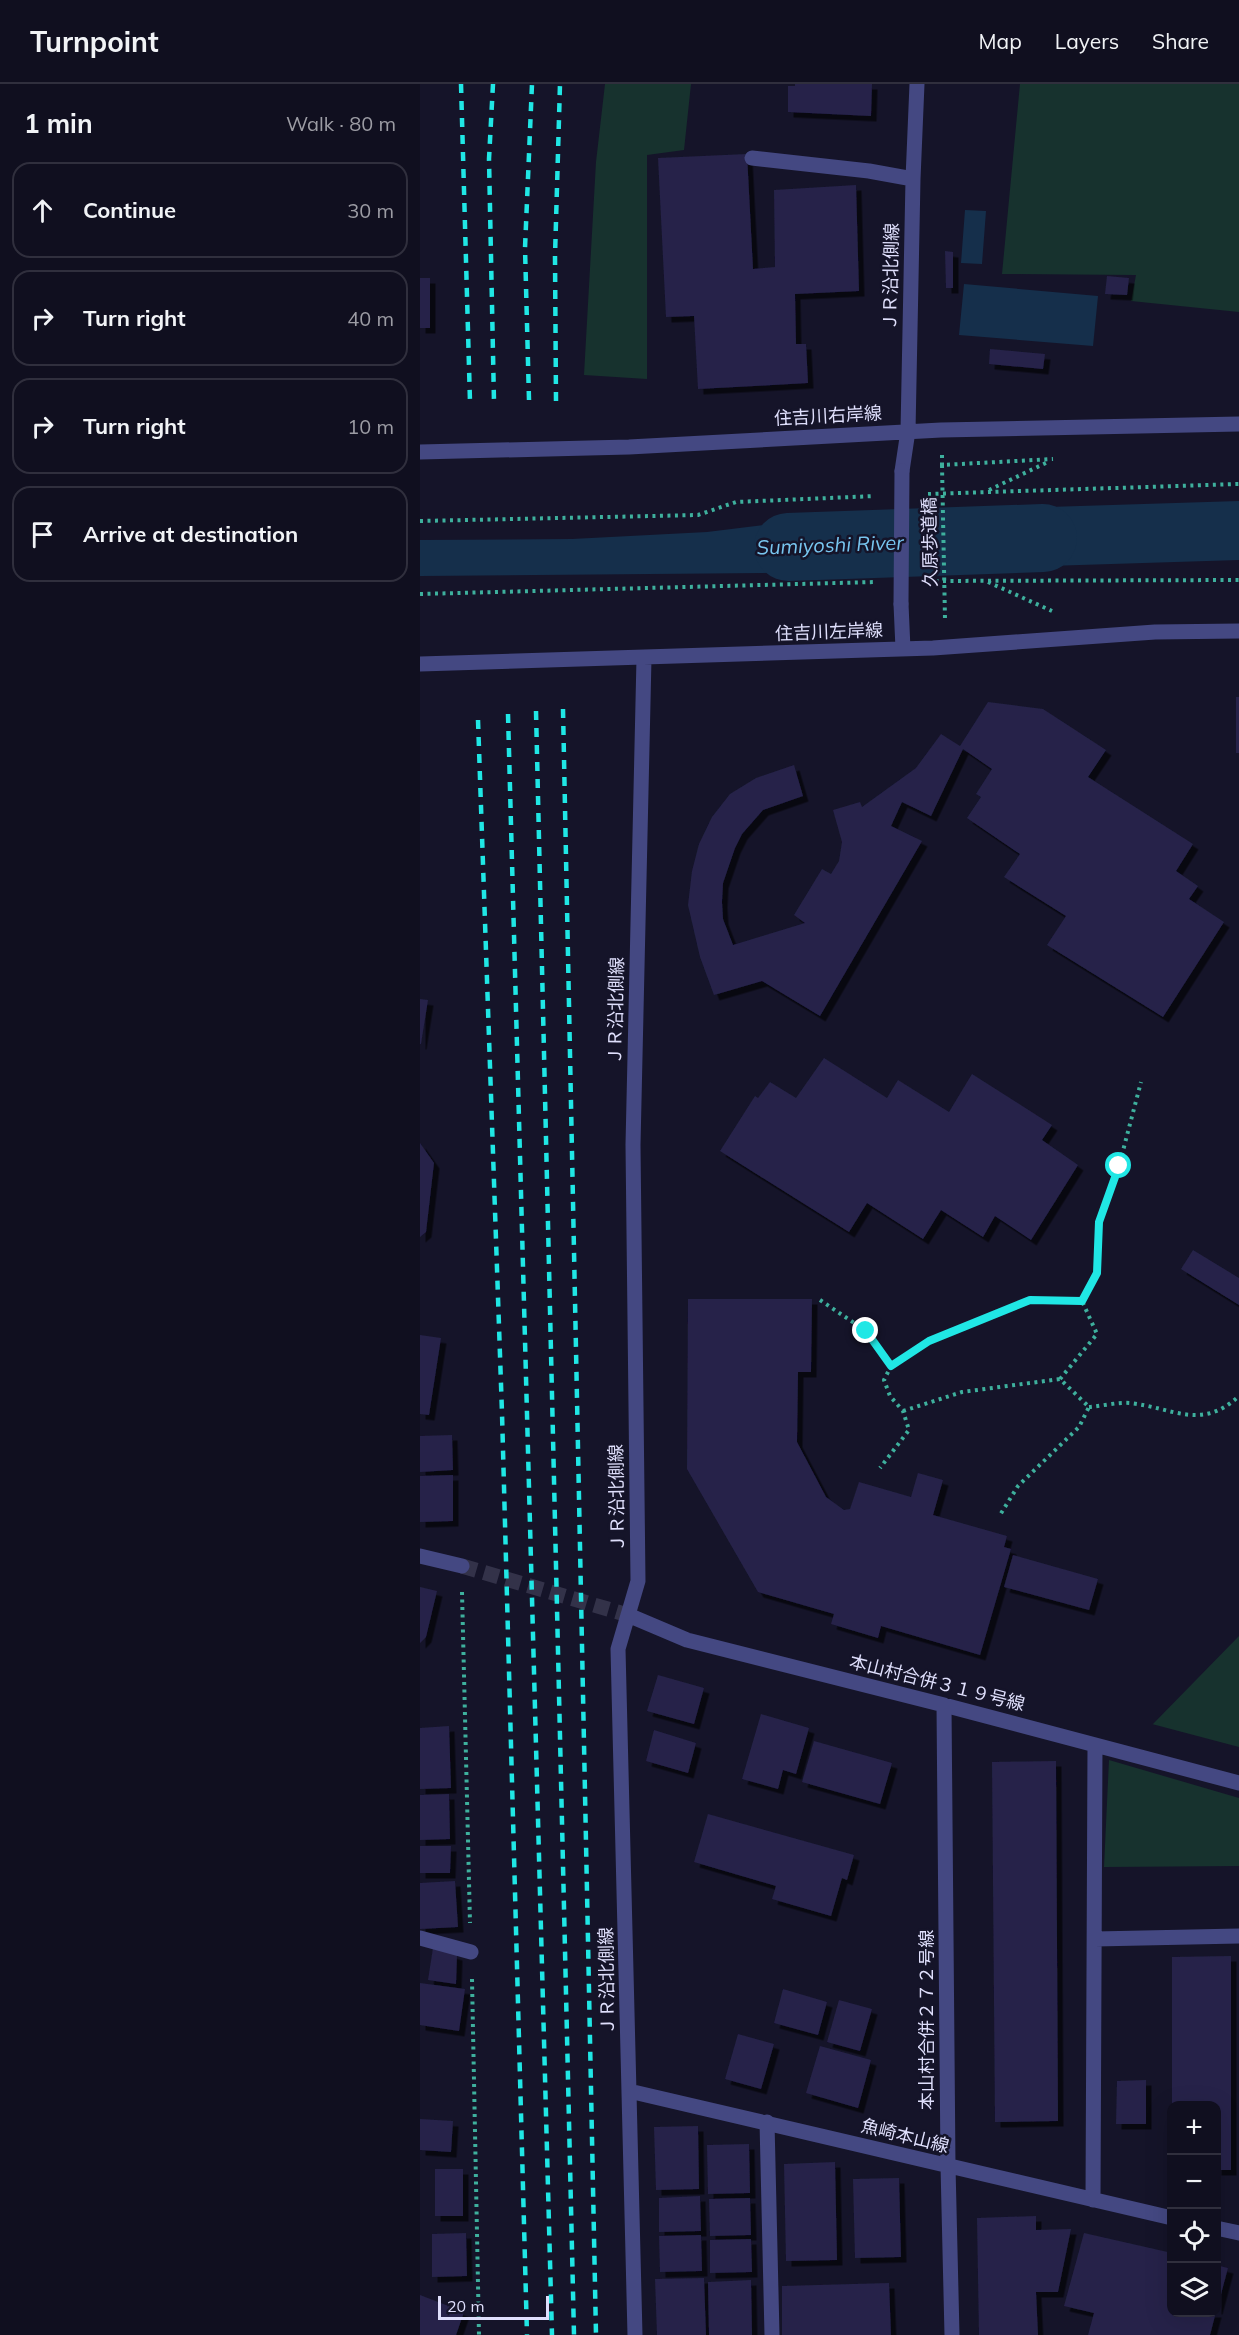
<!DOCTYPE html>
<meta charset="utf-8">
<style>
:root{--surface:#100f1f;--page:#1e1d2c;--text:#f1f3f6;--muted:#9c9ca4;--line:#302f3d}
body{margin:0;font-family:Mulish,"Noto Sans JP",sans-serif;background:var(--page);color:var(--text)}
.controls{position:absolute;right:18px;bottom:18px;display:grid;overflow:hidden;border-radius:12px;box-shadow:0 6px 24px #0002}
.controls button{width:54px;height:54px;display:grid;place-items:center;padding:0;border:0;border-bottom:2px solid var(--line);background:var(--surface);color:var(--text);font:30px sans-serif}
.scale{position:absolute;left:18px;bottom:15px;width:111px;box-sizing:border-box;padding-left:6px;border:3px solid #dfdffc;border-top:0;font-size:16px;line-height:21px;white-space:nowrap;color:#dfdffc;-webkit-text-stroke:4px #151429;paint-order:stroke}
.stop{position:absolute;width:18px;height:18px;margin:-14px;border:4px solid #20e7e5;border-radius:50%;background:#fff}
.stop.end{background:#20e7e5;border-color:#fff;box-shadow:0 2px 6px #0008}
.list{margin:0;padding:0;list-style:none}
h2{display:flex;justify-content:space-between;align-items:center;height:78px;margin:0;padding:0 24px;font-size:26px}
h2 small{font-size:20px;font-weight:400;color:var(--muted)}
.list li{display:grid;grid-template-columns:39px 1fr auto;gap:18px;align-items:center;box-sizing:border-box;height:96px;margin:0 12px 12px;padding:0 12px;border:2px solid var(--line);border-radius:18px}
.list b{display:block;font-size:22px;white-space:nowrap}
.list em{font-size:20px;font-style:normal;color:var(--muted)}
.icon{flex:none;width:33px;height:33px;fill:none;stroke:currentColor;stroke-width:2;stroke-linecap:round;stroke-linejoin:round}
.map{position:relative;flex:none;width:819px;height:2251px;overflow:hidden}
header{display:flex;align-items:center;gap:36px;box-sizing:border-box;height:84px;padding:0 30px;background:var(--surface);border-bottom:2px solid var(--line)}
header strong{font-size:28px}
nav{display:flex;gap:33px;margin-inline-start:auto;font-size:21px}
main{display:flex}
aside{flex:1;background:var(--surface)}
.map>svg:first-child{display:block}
.green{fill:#17322e}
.water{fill:#152f4b}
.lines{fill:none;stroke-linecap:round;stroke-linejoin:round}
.river{stroke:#152f4b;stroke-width:68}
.building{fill:#252248;filter:url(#shadow)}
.minor-tunnel{stroke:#333249;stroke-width:15;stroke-dasharray:15 8;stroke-linecap:butt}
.path{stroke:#3eb09d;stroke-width:4;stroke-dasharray:3 4.5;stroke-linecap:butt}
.minor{stroke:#444882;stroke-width:15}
.rail{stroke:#20e7e5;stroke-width:4.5;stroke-dasharray:9 8;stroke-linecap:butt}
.path-bridge{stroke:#3eb09d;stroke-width:4;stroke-dasharray:3 4.5;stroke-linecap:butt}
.minor-bridge{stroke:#444882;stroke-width:15}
.route{stroke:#20e7e5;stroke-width:8}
.labels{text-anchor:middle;stroke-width:5;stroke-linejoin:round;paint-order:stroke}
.street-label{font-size:18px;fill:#dfdffc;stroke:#151429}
.water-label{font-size:20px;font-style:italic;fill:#78c6f0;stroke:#151429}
</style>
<header>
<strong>Turnpoint</strong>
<nav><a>Map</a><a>Layers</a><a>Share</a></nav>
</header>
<main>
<aside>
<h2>1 min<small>Walk · 80 m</small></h2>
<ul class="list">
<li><svg class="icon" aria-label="ahead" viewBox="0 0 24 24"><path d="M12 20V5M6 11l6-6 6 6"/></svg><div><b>Continue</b></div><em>30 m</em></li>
<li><svg class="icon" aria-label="right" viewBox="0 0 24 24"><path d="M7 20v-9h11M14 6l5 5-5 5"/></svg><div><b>Turn right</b></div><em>40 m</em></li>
<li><svg class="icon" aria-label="right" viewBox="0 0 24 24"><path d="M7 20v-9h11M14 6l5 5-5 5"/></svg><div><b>Turn right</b></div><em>10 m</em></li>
<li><svg class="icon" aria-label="arrive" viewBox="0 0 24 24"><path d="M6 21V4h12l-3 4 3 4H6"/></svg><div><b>Arrive at destination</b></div></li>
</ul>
</aside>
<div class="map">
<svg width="819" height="2251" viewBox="0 0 819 2251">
<defs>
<filter id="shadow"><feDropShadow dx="5.5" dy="5.5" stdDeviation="0" flood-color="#0009"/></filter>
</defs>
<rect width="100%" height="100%" fill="#151429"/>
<path class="green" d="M185,0H271L264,66L227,71V295L164,291L176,78Z
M600,0H819V228L711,217L716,191L582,190Z
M819,1552V1663L732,1640H733Z
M689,1676L819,1714V1782L684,1783Z"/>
<path class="water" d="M545,126L566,127L562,180L541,179Z
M544,200L678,212L673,262L539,251Z
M819,417V476L530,485L528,426Z
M460,427V488L0,492V456L152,455L287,448Z"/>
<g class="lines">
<path class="river" d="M368,463L623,454"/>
</g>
<path class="building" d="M375,0H452L451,32L368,28V2H375Z
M327,70L333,185L355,183L354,106L436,101L439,207L375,210L376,260H386L388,299L278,305L274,232L246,233L238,74Z
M525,167L533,168V204H526Z
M687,192L709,194L707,211L685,210Z
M0,194H10V244H0Z
M570,265L625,270L623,285L569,280Z
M816,613H819V669H816Z
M568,618L623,625L686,666L668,693L773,760L756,787L778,802L769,815L804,838L743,933L627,861L646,832L584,793L600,770L547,734L561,713L556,710L572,685L543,665L511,732L482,718L471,742L502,757L400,932L342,897L294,911L280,873L268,821L272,787L279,760L292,733L310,710L336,694L374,681L383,712L343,726L322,750L315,764L303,799L302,818L303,835L313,861L385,839L374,831L402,785L411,790L419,777L422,758L413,726L440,718L442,723L496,684L521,650L540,662Z
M0,915L8,916L1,960H0Z
M404,974L467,1014L478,996L529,1028L552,990L632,1041L622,1056L658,1081L611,1156L575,1132L563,1153L521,1126L503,1155L447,1119L429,1148L300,1067L335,1012L338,1014L350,998L376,1014Z
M0,1059L14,1079L6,1148L0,1153Z
M773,1166L819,1194V1221L761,1185Z
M268,1215H392L391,1288H378L377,1358L406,1413L424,1426L430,1425L439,1398L491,1413L498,1389L523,1396L513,1431L587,1452L584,1463L591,1465L560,1571L461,1542L458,1554L411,1540L414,1530L338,1508L267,1385Z
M0,1251L21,1254L9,1331L0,1330Z
M32,1351L33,1386L0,1388V1352Z
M33,1391V1437L0,1438V1392Z
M593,1471L678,1495L669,1526L584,1503Z
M0,1503L17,1507L6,1553L0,1559Z
M238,1591L284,1604L274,1640L227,1627Z
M341,1630L389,1644L376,1690L363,1686L358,1705L322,1695Z
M29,1642L31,1704L0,1705V1644Z
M234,1646L276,1659L268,1689L226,1677Z
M394,1657L472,1679L460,1720L382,1698Z
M636,1677L638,2037L575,2038L572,1678Z
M29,1710L30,1755L0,1756V1711Z
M288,1730L434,1771L427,1796L422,1794L411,1832L352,1815L356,1802L274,1778Z
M0,1762H31L30,1789H0Z
M35,1797L38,1843L0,1845V1799Z
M13,1864L37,1871L36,1900L8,1896Z
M811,1872V2086H796V2022H752V1873Z
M0,1899L45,1905L39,1947L0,1941Z
M363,1905L407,1918L398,1951L354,1939Z
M419,1916L452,1925L440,1967L407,1958Z
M318,1950L354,1960L341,2005L305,1995Z
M400,1962L451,1976L438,2024L386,2009Z
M726,1996V2040H696L697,1997Z
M0,2035L33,2037L31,2068L0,2066Z
M278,2042L279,2105L236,2106L234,2043Z
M329,2060L330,2109L288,2110L287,2061Z
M415,2078L417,2176L366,2177L364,2080Z
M15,2085H43V2132H15Z
M479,2094L481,2173L435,2174L433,2095Z
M280,2112L281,2147L239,2148V2114Z
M330,2114L331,2151L290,2152L289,2115Z
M616,2132V2146L651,2145L638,2208H616L618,2251H559L557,2134Z
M46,2149L47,2192L12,2193V2150Z
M664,2149L752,2169V2228H796L790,2251H668L674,2229L644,2222Z
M281,2151L282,2187L240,2188L239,2152Z
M331,2155L332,2188L290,2189V2156Z
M796,2181L808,2184L797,2225H796Z
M284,2194L286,2251H237L235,2195Z
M331,2196L332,2251H289L288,2198Z
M469,2199L471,2251H362V2202Z
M0,2211L44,2228L36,2251H0Z"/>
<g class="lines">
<path class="minor-tunnel" d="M42,1482L208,1531"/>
<path class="path" d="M522,371V381L633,375
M569,406L630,377
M508,410L819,400
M0,437L278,431L316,418L455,412
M508,497L819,496
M568,498L632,527
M0,510L455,498
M400,1216L446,1247L471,1282L464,1296L470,1312L483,1327L489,1346L460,1384
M471,1282L509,1257L562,1234L610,1216L662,1217
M640,1295L677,1250L662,1217L677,1189L679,1138L699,1082L721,998
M669,1323C682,1322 697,1318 710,1319C754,1324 781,1347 819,1312
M483,1327L542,1308L640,1295L669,1323L659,1343L598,1402L580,1431
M42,1508L50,1839
M52,1895L59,2251"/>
<path class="minor" d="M332,74L449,87L493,95
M0,368L209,363L521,346L819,340
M482,387L488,347L493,95L497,0
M481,520L483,565
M0,580L513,564L735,548L819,547
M0,1472L42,1482
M208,1531L267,1556L524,1621L819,1699
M524,1621L528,2082L532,2251
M0,1854L51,1868
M675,1855L819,1852
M209,2007L752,2134
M347,2038L352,2251
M673,2116L675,1661
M796,2144L819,2149
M215,2251L198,1565L218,1497L213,1061L224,574"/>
<path class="rail" d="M41,0L50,318
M73,0L69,75L74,318
M109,316L105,164L112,0
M136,317L135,172L140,0
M143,625L176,2251
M116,627L154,2251
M88,630L132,2251
M58,636L82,1329L107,2251"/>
<path class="path-bridge" d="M522,381L525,535"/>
<path class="minor-bridge" d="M481,520L482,387"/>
</g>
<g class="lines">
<path class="route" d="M446,1247L471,1282L509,1257L610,1216L662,1217L677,1189L679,1138L699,1082"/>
</g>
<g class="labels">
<g class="street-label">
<text transform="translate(471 193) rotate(-89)" y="6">ＪＲ沿北側線</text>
<text transform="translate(408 332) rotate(-3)" y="6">住吉川右岸線</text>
<text transform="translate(510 458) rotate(-91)" y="6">久原歩道橋</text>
<text transform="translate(409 548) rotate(-2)" y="6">住吉川左岸線</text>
<text transform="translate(196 927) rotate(-89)" y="6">ＪＲ沿北側線</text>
<text transform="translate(197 1414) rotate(-91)" y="6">ＪＲ沿北側線</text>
<text transform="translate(517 1599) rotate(14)" y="6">本山村合併３１９号線</text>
<text transform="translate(187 1897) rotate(-91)" y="6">ＪＲ沿北側線</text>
<text transform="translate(507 1936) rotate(-90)" y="6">本山村合併２７２号線</text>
<text transform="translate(485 2052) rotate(14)" y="6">魚崎本山線</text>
</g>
<g class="water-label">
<text transform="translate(410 461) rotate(-2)" y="7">Sumiyoshi River</text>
</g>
</g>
</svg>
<div class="controls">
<button>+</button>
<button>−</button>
<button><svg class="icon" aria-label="locate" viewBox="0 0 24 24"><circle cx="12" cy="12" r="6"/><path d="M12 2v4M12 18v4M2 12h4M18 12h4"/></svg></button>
<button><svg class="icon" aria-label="layers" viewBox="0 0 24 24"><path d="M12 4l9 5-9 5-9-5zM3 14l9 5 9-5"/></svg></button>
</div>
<div class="scale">20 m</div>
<div class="stop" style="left:699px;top:1082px"></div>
<div class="stop end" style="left:446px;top:1247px"></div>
</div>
</main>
